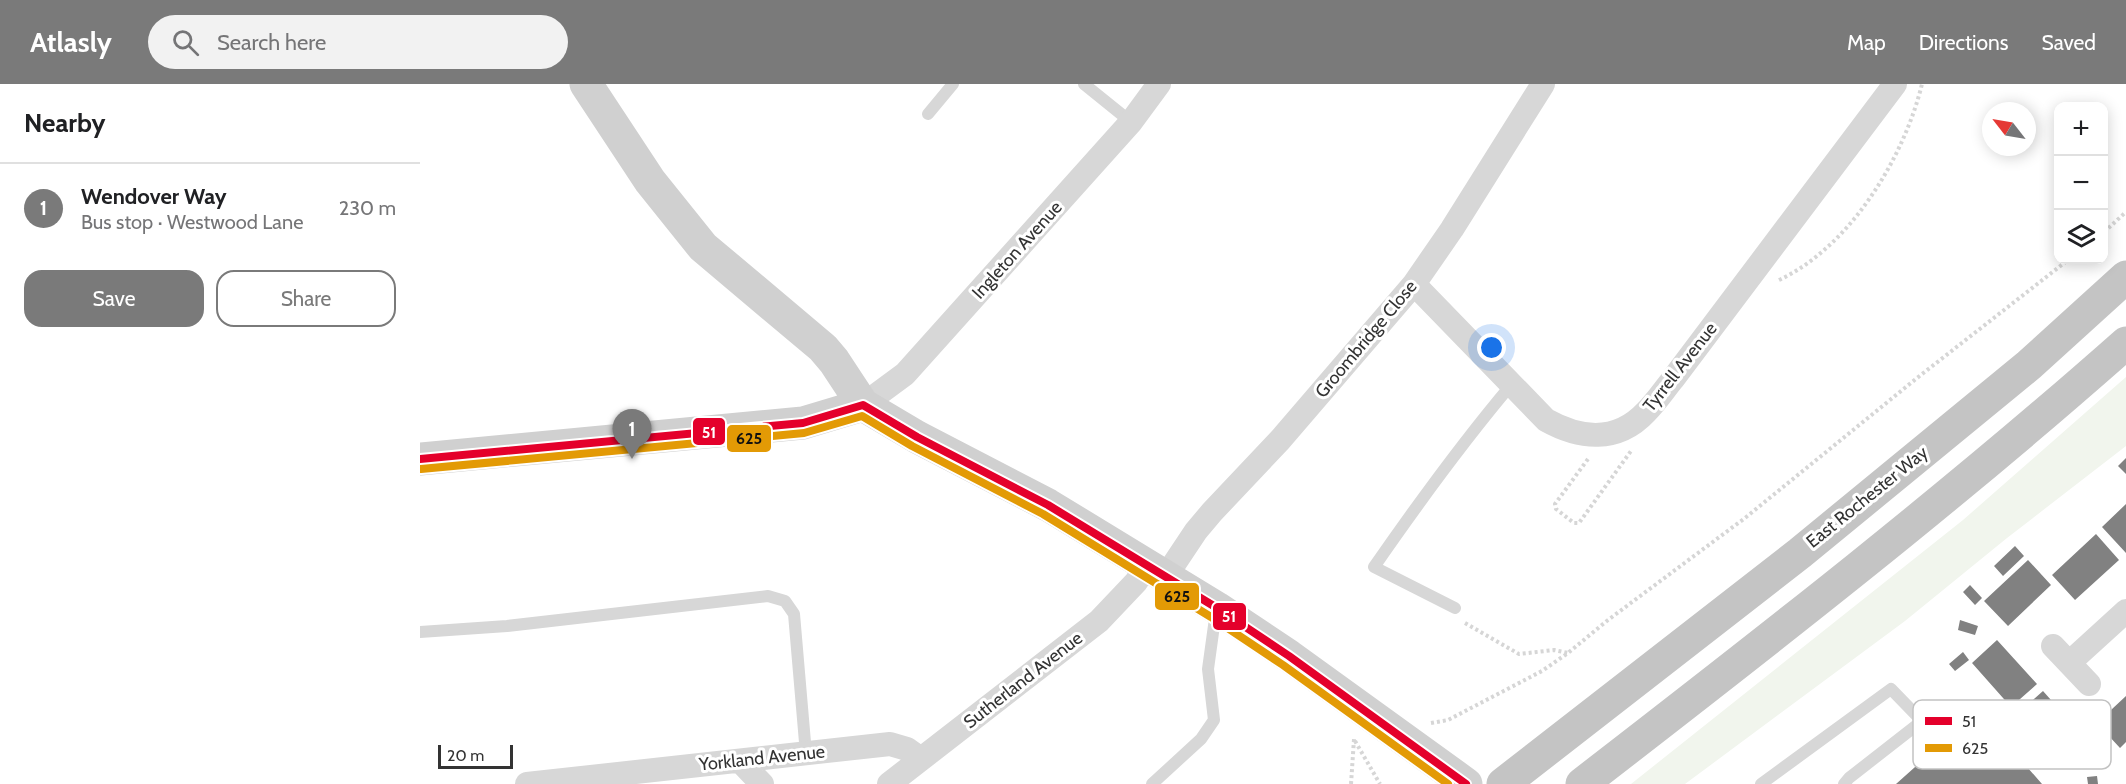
<!DOCTYPE html>
<meta charset="utf-8">
<style>
:root{--surface:#fff;--page:#f2f2f2;--text:#202124;--muted:#757577;--line:#e0e0e0;--accent:#7a7a7a}
body{margin:0;font-family:Cabin,sans-serif;background:var(--page);color:var(--text)}
.controls{position:absolute;right:18px;top:18px;display:grid;overflow:hidden;border-radius:12px;box-shadow:0 3px 15px #0003}
.controls button{width:54px;height:54px;display:grid;place-items:center;padding:0;border:0;border-bottom:2px solid var(--line);background:var(--surface);color:var(--text);font:30px sans-serif}
.compass{position:absolute;left:1562px;top:18px;width:54px;height:54px;border-radius:50%;background:var(--surface);box-shadow:0 3px 15px #0003;rotate:301deg}
.scale{position:absolute;left:18px;bottom:15px;width:75px;box-sizing:border-box;padding-left:6px;border:3px solid #333;border-top:0;font-size:16px;line-height:21px;white-space:nowrap;color:#333;-webkit-text-stroke:4px #fff;paint-order:stroke}
.you{position:absolute;left:1072px;top:264px;width:21px;height:21px;margin:-15px;border:4px solid #fff;border-radius:50%;background:#1a73e8;box-shadow:0 0 0 9px #1a73e833}
.badge{display:grid;place-items:center;width:39px;height:39px;border-radius:50%;background:var(--accent);color:#fff;font-size:20px;font-weight:700}
.pin{position:absolute;translate:-50% -50px;filter:drop-shadow(0 2px 3px #0008)}
.pin::after{content:'';position:absolute;top:32px;width:21px;height:18px;background:inherit;clip-path:polygon(0 0,100% 0,50% 100%)}
.list{margin:0;padding:0;list-style:none}
h2{display:flex;justify-content:space-between;align-items:center;height:78px;margin:0;padding:0 24px;font-size:26px}
h2 small{font-size:20px;font-weight:400;color:var(--muted)}
.list li{display:grid;grid-template-columns:39px 1fr auto;gap:18px;align-items:center;box-sizing:border-box;height:90px;padding:0 24px;border-top:2px solid var(--line)}
.list b{display:block;font-size:22px;white-space:nowrap}
.list p{margin:0;font-size:20px;white-space:nowrap;color:var(--muted)}
.list em{font-size:20px;font-style:normal;color:var(--muted)}
.actions{display:flex;gap:12px;padding:18px 24px}
.actions a{flex:1;padding:14px 0;border:2px solid var(--accent);border-radius:18px;text-align:center;font-size:21px;color:var(--accent)}
.actions .main{background:var(--accent);color:#fff}
.icon{flex:none;width:33px;height:33px;fill:none;stroke:currentColor;stroke-width:2;stroke-linecap:round;stroke-linejoin:round}
.map{position:relative;flex:none;width:1706px;height:700px;overflow:hidden}
header{display:flex;align-items:center;gap:36px;box-sizing:border-box;height:84px;padding:0 30px;background:var(--accent);color:#fff}
header strong{font-size:28px}
nav{display:flex;gap:33px;margin-inline-start:auto;font-size:21px}
.search{width:420px;height:54px;background:var(--page);display:flex;align-items:center;gap:15px;box-sizing:border-box;padding:0 21px;border-radius:33px;color:var(--muted);font-size:22px}
main{display:flex}
aside{flex:1;background:var(--surface)}
.map>svg:first-child{display:block}
.green{fill:#f1f5ed}
.building{fill:#818181}
.lines{fill:none;stroke-linecap:round;stroke-linejoin:round}
.path{stroke:#d6d6d6;stroke-width:4;stroke-dasharray:3 3;stroke-linecap:butt}
.lane{stroke:#d7d7d7;stroke-width:12}
.street{stroke:#d7d7d7;stroke-width:24}
.secondary{stroke:#d0d0d0;stroke-width:33}
.highway{stroke:#c4c4c4;stroke-width:33}
.bus-1-casing{stroke:#fff;stroke-width:12}
.bus-2-casing{stroke:#fff;stroke-width:12}
.bus-1{stroke:#e4002b;stroke-width:8}
.bus-2{stroke:#e39a05;stroke-width:8}
.labels{text-anchor:middle;stroke-width:6;stroke-linejoin:round;paint-order:stroke}
.street-label{font-size:18px;fill:#333;stroke:#fff}
.key{fill:#fff;stroke:#c2c2c2;stroke-width:1.5}
.key-label{font-size:16px;fill:#333}
.line-badge{stroke:#fff;stroke-width:2}
.badge-label{font-size:16px;text-anchor:middle;font-weight:bold;fill:#fff}
.pale-badge-label{font-size:16px;text-anchor:middle;font-weight:bold;fill:#111}
</style>
<header>
<strong>Atlasly</strong>
<div class="search"><svg class="icon" aria-label="search" viewBox="0 0 24 24"><circle cx="10" cy="10" r="6"/><path d="M15 15l6 6"/></svg>Search here</div>
<nav><a>Map</a><a>Directions</a><a>Saved</a></nav>
</header>
<main>
<aside>
<h2>Nearby<small></small></h2>
<ul class="list">
<li><span class="badge">1</span><div><b>Wendover Way</b><p>Bus stop · Westwood Lane</p></div><em>230 m</em></li>
</ul>
<div class="actions"><a class="main">Save</a><a>Share</a></div>
</aside>
<div class="map">
<svg width="1706" height="700" viewBox="0 0 1706 700">
<rect width="100%" height="100%" fill="#fff"/>
<path class="green" d="M1706,293V362L1587,454L1485,537L1265,700H1211L1543,436Z"/>
<path class="building" d="M1706,374V390L1698,382Z
M1706,420V469L1682,443Z
M1676,450L1699,476L1655,516L1632,491Z
M1595,462L1604,472L1583,492L1574,482Z
M1608,476L1631,501L1588,542L1564,517Z
M1550,501L1562,514L1555,521L1543,508Z
M1540,536L1558,542L1555,551L1538,546Z
M1577,556L1617,600L1591,623L1552,579Z
M1543,568L1549,576L1535,587L1529,580Z
M1623,607L1663,652L1637,675L1597,630Z
M1706,612V658L1700,664L1677,639Z
M1558,627L1622,700H1476L1541,642Z
M1677,692L1678,700H1668L1667,693Z"/>
<g class="lines">
<path class="path" d="M1684,148L1706,128
M1359,196C1430,163 1484,74 1502,0
M1168,375L1135,420L1136,425L1154,439H1159L1211,367
M1045,539L1099,570L1134,566L1148,569
M1011,639L1028,636L1122,587L1148,569L1188,536L1325,434L1497,294L1648,176
M935,657L960,700
M931,700L934,655"/>
<path class="lane" d="M664,0L711,38
M508,30L533,0
M1035,524L954,483C997,421 1042,359 1091,301
M0,548L87,542L348,512L365,517L374,530L386,670
M732,700L781,655L794,636L788,585L796,527
M1341,700L1471,605L1502,637L1429,694L1424,700"/>
<path class="street" d="M994,200L1126,336C1160,355 1197,359 1226,328C1236,318 1244,306 1253,295L1475,0
M443,321L485,290L711,38L739,0
M746,492L776,447L792,428L860,356L994,200L1032,145L1123,0
M1633,562L1669,600
M1649,579L1706,527
M320,677L342,700
M107,700L470,660L487,665L501,675
M469,700L679,537L716,498L727,481"/>
<path class="secondary" d="M166,0L230,97L283,163L403,264L414,277L443,321L497,353L628,421L797,524L869,572L1046,700
M0,375L383,339L443,321"/>
<path class="highway" d="M1083,700L1380,469L1609,281L1706,193
M1162,700C1347,557 1531,414 1706,259"/>
<defs>
<path id="bus-1" d="M0,375L383,339L443,321L497,353L628,421L797,524L869,572L1046,700"/>
<path id="bus-2" d="M1,385L384,349L442,332L492,362L623,430L791,533L863,581L1028,700"/>
</defs>
<use href="#bus-1" class="bus-1-casing"/>
<use href="#bus-2" class="bus-2-casing"/>
<use href="#bus-1" class="bus-1"/>
<use href="#bus-2" class="bus-2"/>
</g>
<g class="labels">
<g class="street-label">
<text transform="translate(597 166) rotate(-48)" y="6">Ingleton Avenue</text>
<text transform="translate(946 255) rotate(-50)" y="6">Groombridge Close</text>
<text transform="translate(1260 283) rotate(-52)" y="6">Tyrrell Avenue</text>
<text transform="translate(1447 413) rotate(-39)" y="6">East Rochester Way</text>
<text transform="translate(603 596) rotate(-38)" y="6">Sutherland Avenue</text>
<text transform="translate(342 674) rotate(-6)" y="6">Yorkland Avenue</text>
</g>
</g>
<rect x="1493" y="616" width="198" height="69" rx="9" class="key"/>
<rect x="1505" y="633" width="27" height="8" fill="#e4002b"/>
<rect x="1505" y="660" width="27" height="8" fill="#e39a05"/>
<g class="key-label">
<text x="1542" y="643">51</text>
<text x="1542" y="670">625</text>
</g>
<g class="line-badge">
<rect x="272" y="333" width="34" height="29" rx="6" fill="#e4002b"/>
<rect x="306" y="340" width="46" height="29" rx="6" fill="#e39a05"/>
<rect x="734" y="498" width="46" height="29" rx="6" fill="#e39a05"/>
<rect x="792" y="518" width="35" height="29" rx="6" fill="#e4002b"/>
</g>
<g class="badge-label">
<text x="289" y="354">51</text>
<text x="809" y="538">51</text>
</g>
<g class="pale-badge-label">
<text x="329" y="360">625</text>
<text x="757" y="518">625</text>
</g>
</svg>
<div class="controls">
<button>+</button>
<button>−</button>
<button><svg class="icon" aria-label="layers" viewBox="0 0 24 24"><path d="M12 4l9 5-9 5-9-5zM3 14l9 5 9-5"/></svg></button>
</div>
<svg class="compass" viewBox="-18 -18 36 36"><path d="M0-13l5 13h-10z" fill="#e53935"/><path d="M0 13l5-13h-10z" fill="#757577"/></svg>
<div class="scale">20 m</div>
<div class="you"></div>
<div class="pin badge" style="left:212px;top:375px">1</div>
</div>
</main>
